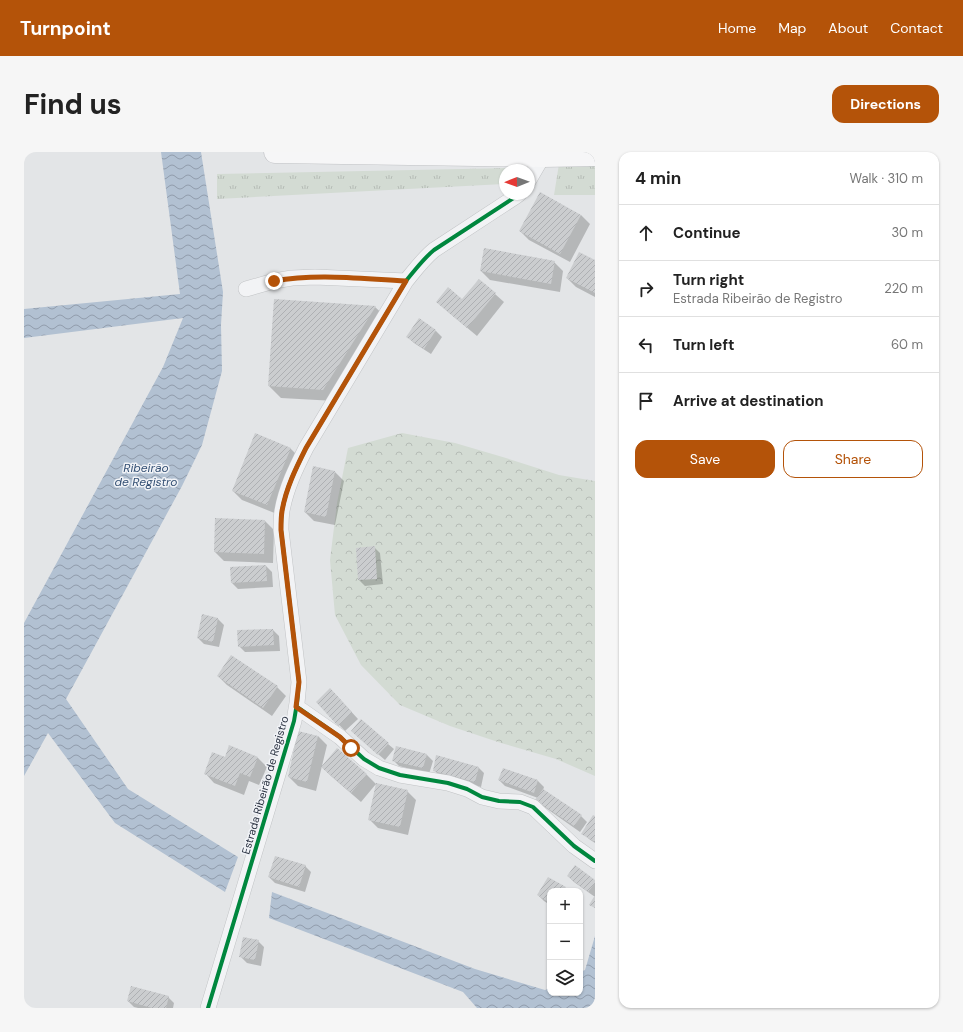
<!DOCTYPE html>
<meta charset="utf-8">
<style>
:root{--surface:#fff;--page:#f6f6f6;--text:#222;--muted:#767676;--line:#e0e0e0;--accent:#b45309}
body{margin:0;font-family:"DM Sans",sans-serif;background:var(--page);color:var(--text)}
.controls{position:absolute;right:12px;bottom:12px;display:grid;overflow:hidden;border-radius:8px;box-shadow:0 1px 3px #0004}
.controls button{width:36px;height:36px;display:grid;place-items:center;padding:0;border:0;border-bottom:1px solid var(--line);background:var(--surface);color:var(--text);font:20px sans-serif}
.compass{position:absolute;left:475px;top:12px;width:36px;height:36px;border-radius:50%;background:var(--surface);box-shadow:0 1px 3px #0004;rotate:269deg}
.stop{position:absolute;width:12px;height:12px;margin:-9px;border:3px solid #b45309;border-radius:50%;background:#fff}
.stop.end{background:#b45309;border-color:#fff;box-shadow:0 1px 4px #0008}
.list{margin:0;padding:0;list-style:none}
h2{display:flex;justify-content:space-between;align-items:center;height:52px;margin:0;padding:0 16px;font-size:17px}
h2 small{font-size:13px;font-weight:400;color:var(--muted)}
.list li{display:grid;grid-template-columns:26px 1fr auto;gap:12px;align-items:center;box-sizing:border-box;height:56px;padding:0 16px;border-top:1px solid var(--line)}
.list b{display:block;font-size:15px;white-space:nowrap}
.list p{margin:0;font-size:13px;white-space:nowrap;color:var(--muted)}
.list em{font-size:13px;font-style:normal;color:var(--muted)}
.actions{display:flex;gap:8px;padding:12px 16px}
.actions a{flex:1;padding:9px 0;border:1px solid var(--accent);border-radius:12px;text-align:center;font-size:14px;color:var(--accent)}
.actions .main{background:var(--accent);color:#fff}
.icon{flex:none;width:22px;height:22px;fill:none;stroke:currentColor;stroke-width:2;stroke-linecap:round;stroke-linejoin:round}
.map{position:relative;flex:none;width:571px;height:856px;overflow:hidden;border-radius:12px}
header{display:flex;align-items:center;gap:24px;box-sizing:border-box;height:56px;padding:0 20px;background:var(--accent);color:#fff}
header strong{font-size:19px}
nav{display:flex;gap:22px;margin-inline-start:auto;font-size:14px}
.intro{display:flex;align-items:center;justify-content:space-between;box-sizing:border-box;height:96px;padding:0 24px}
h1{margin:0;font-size:28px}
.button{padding:10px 18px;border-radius:12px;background:var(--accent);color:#fff;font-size:14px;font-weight:700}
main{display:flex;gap:24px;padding:0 24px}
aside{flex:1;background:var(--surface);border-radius:12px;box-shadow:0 1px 3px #0004}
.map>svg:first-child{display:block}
.grass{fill:url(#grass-tufts)}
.forest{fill:url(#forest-crowns)}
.water{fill:url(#water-waves)}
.shadow{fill:#0003}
.building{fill:url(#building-hatch)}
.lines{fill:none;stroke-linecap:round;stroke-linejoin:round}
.minor-casing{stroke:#c1c3c5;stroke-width:16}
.primary-casing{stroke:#c0c2c5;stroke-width:23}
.minor{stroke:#f2f3f5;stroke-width:15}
.primary{stroke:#f6f6f7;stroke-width:22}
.cycleway-casing{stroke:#f1f3f7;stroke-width:6}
.cycleway{stroke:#00873e;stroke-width:4}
.route{stroke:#b45309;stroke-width:5}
.labels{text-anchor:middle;stroke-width:3;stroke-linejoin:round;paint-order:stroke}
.street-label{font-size:11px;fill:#2a3241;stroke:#f1f3f7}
.water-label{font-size:12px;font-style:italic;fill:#345074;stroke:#f1f3f7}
</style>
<header>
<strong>Turnpoint</strong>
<nav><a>Home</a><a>Map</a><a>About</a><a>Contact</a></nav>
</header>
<div class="intro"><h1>Find us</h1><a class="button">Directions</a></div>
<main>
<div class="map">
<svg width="571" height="856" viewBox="0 0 571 856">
<defs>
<pattern id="grass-tufts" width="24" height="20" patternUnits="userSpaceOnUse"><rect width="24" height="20" fill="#d3dbd3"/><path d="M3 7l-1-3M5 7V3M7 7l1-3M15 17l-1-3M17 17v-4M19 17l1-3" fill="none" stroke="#b5bcb6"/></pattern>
<pattern id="forest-crowns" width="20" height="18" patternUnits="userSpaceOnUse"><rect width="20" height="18" fill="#d3dbd3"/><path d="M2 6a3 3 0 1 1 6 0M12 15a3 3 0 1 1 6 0" fill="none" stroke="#b5bcb6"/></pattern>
<pattern id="water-waves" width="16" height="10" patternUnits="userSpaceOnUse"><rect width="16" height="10" fill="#b2c1d2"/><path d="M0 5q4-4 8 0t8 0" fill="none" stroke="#919dac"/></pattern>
<pattern id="building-hatch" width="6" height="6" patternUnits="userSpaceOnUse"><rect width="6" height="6" fill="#cbcdcf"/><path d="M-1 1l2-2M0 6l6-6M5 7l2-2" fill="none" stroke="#aeb0b3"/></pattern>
</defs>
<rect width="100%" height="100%" fill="#e3e5e7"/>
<path class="grass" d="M535,12H571V43H530Z
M487,16V18H481V30L480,32L193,47V22Z"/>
<path class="forest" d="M378,281L431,291L482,306L535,323L571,329V624L532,607L477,591L426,574L376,553L337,513L311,463L306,408L313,351L324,296Z"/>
<path class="water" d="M137,0H177L199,140L197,173L198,219L178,293L158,334L42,547L104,637L214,705L201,740L91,671L24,581L0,624V471L139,215L159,166L0,186V157L156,142Z
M248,740L451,817L521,838L526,836V841H556V820L561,818L571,784V856H453L439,840L245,766Z"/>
<path class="shadow" d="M557,63L566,72L546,110L505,88L496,79Z
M571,109V145L552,135L543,126Z
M530,110L539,119L536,140L466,128L457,119Z
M471,142L480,150L453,184L423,159L414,150L439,148Z
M351,155L363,166L311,249L257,246L245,234Z
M412,179L418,185L407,202L390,191L384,185Z
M266,296L275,305L253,362L218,348L209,339Z
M311,320L320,329L311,373L290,369L281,360Z
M241,369L250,378L249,411L200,409L191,400Z
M350,395L356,401L359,432L341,434L335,428Z
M242,414L248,420L249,435L214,437L208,431Z
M179,463L194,467L200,473L195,495L180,492L174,486Z
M249,478L255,484L256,499L221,500L215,494Z
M194,524L253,535L262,544L248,564L203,533Z
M312,543L334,567L321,579L293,550Z
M294,584L303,593L292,639L274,634L265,625Z
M334,585L364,592L370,597L361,608Z
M313,598L343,623L352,632L337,650L307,624L298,615Z
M403,603L409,609L405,622L375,614L369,608Z
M201,606H234L243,615L235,633L225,629L220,643L190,631L181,621Z
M454,615L460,621L457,635L416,624L410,618Z
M475,628L514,629L520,635L519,638L557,664L563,670L556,680L519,654L513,648L514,646L481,634Z
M383,639L392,648L384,683L354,676L345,667Z
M571,665V691L565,687L559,681Z
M281,714L287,720L281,740L251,731L245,725Z
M544,724L571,729V745L550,730Z
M524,726L541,736L544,739H526V753L520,749L514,743Z
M234,789L240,795L237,814L223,811L217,805Z
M144,845L150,851L149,856H114L110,855L104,849Z"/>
<path class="building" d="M516,40L557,63L536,102L495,79Z
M460,96L531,109L527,132L456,119Z
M555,100L571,108V141L542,126Z
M455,127L472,141L443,176L412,150L424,135L438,147Z
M250,147L352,154L299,238L244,234Z
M395,166L412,178L400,197L382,185Z
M231,281L267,296L243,353L208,339Z
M289,314L311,319L302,365L280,360Z
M191,366L241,368L240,402L190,400Z
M351,394L353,427L334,428L332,396Z
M242,413L243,429L207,431L206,415Z
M178,462L194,466L189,490L173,486Z
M249,477L250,493L214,495L213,478Z
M207,503L254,534L239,556L193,524Z
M306,536L328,560L314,574L292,550Z
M337,567L365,591L354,603L327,579Z
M274,579L294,584L283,630L264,625Z
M205,593L234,605L226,625L216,621L211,634L180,622L188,600L201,605Z
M372,594L403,602L399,616L368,609Z
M313,596L343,622L327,641L297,615Z
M412,603L455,615L451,630L409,619Z
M479,616L514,628L510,641L474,628Z
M352,631L384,638L376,675L344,668Z
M519,637L558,663L550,674L511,648Z
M569,663L571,664V690L557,682Z
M251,704L282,713L275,735L244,725Z
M551,713L571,728V731L564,740L543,724Z
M524,725L542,735L539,739H526V751L513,743Z
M571,743V756L565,753Z
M219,785L235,788L231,808L215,805Z
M107,834L145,844L142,856H128L103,849Z"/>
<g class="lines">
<defs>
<path id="minor" d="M505,28L519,4
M222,137L250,129L268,126L291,125L382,129
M273,555L316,585L340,607L355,616L376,623L424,631L443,637L458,645L475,649L496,650L509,655L550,694L571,709
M184,856L270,569L273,551L275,530L257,378C257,372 257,365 258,359C262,336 272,316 282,296L382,129C391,118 399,107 410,98L491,45L495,42"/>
<path id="primary" d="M251,0L519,4L571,3"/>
</defs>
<use href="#minor" class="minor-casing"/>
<use href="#primary" class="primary-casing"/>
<use href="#minor" class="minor"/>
<use href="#primary" class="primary"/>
<defs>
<path id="cycleway" d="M273,555L316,585L340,607L355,616L376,623L424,631L443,637L458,645L475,649L496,650L509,655L550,694L571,709
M184,856L270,569L273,551L275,530L257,378C257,372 257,365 258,359C262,336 272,316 282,296L382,129C391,118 399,107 410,98L491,45L495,42"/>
</defs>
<use href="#cycleway" class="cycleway-casing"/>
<use href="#cycleway" class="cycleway"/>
</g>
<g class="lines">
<path class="route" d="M250,129C294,121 338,127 382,129L282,296C272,316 262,336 258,359C257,365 257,372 257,378L275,530L272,555L316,585L327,596"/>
</g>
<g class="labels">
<g class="street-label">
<text transform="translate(241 633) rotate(-74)" y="4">Estrada Ribeirão de Registro</text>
</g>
<g class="water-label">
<text x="122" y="320">Ribeirão<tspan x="122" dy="14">de Registro</tspan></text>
</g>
</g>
</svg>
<div class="controls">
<button>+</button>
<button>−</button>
<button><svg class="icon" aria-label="layers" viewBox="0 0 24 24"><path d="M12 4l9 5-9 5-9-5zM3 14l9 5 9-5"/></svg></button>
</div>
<svg class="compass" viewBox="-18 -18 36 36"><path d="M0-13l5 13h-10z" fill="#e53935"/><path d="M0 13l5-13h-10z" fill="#767676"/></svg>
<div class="stop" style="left:327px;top:596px"></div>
<div class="stop end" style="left:250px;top:129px"></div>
</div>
<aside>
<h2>4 min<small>Walk · 310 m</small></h2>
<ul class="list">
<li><svg class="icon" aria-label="ahead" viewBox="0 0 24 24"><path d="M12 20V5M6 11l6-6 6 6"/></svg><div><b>Continue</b></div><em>30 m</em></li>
<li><svg class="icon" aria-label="right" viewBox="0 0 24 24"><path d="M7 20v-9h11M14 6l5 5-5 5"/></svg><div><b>Turn right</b><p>Estrada Ribeirão de Registro</p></div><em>220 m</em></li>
<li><svg class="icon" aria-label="left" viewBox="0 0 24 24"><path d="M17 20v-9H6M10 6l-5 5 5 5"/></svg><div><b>Turn left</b></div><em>60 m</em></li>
<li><svg class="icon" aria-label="arrive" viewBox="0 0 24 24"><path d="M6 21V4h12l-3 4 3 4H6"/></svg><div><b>Arrive at destination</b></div></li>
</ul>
<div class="actions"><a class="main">Save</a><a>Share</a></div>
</aside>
</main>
